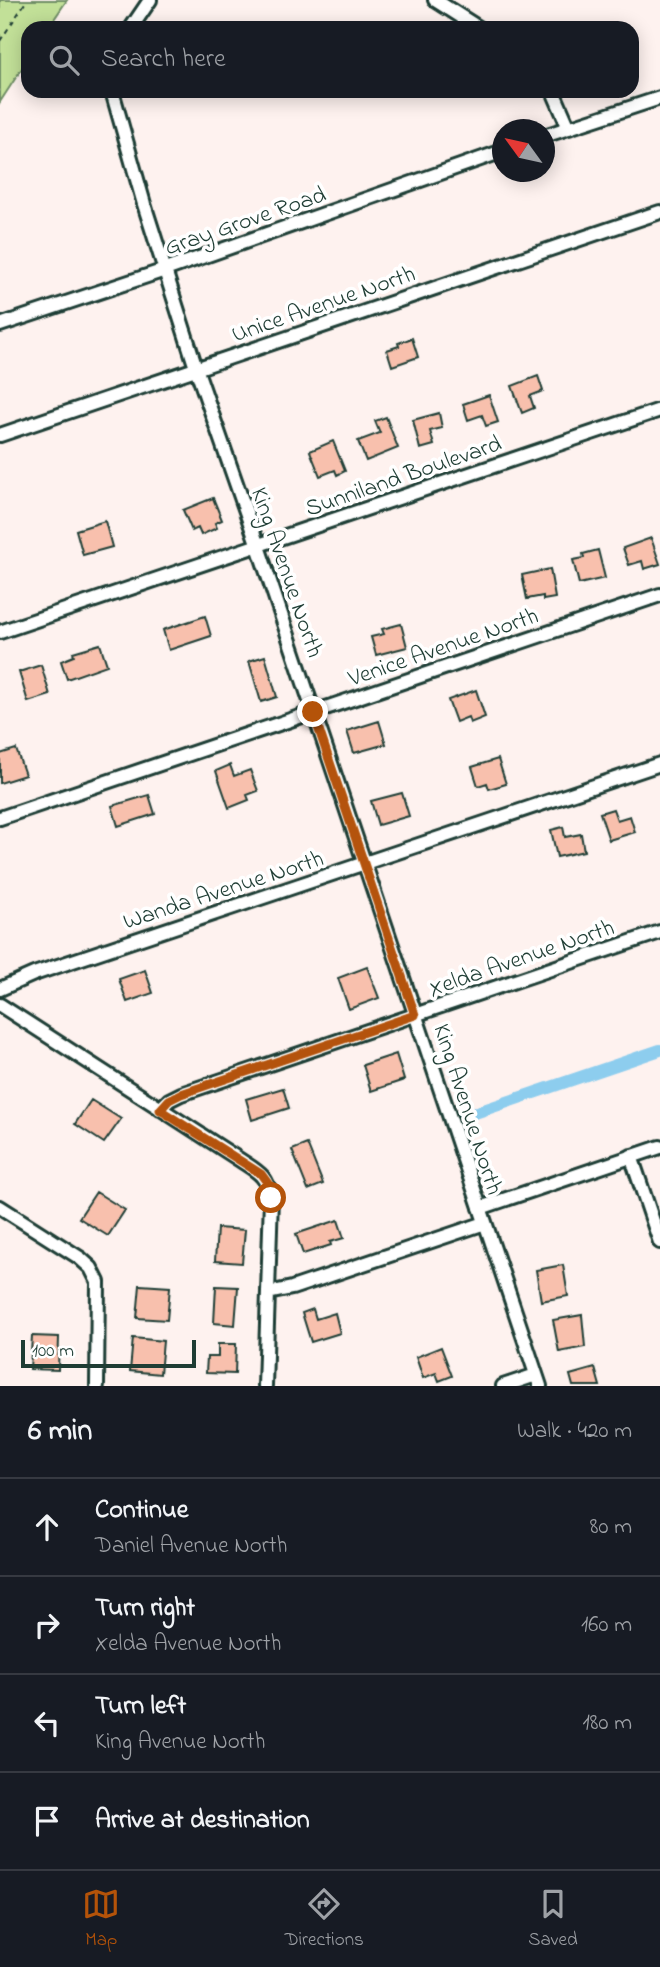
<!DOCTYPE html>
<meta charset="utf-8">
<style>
:root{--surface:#171b24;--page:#20242c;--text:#f1f3f6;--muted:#9ea1a6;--line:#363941;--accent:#b45309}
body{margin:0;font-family:"Indie Flower",sans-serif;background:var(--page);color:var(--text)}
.compass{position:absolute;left:492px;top:119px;width:63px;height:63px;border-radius:50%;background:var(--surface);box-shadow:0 4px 18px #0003;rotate:303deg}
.scale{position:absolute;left:21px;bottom:18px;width:175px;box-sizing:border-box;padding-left:7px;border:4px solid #1f3d34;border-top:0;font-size:19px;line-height:24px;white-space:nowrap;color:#1f3d34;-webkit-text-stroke:5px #fff;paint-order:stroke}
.stop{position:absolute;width:21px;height:21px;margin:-16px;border:5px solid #b45309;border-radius:50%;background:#fff}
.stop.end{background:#b45309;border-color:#fff;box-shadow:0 2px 7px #0008}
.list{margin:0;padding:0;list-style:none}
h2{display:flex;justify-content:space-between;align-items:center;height:91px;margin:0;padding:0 28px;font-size:30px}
h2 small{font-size:23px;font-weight:400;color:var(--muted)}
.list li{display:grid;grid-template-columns:46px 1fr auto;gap:21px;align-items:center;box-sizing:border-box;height:98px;padding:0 28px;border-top:2px solid var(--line)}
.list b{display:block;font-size:26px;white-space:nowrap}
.list p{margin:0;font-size:23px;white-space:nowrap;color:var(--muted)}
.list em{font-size:23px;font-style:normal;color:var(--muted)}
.icon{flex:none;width:38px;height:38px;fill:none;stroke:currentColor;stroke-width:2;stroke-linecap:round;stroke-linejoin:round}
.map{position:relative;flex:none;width:660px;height:1386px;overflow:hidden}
.search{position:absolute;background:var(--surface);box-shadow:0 4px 18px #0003;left:21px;right:21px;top:21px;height:77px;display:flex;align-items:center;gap:18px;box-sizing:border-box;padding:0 24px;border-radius:21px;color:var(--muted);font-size:26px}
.sheet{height:483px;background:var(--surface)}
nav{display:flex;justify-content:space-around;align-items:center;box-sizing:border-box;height:98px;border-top:2px solid var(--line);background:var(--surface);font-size:19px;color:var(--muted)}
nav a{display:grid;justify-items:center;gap:4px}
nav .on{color:var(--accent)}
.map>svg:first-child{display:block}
.green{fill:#c2e098;stroke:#708e66;stroke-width:2}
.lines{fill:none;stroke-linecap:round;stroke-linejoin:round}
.canal{stroke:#8dcdee;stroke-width:12}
.building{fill:#f8c0ad;stroke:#1f3d34;stroke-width:2}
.minor-casing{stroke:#1f3d34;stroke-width:18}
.path{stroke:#1f3d34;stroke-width:2;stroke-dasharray:5 5;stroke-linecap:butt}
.minor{stroke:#fff;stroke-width:12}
.route{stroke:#b45309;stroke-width:9}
.labels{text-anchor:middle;stroke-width:7;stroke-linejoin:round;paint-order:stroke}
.street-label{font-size:24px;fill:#1f3d34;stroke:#fff}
</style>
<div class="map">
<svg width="660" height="1386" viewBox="0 0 660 1386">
<rect width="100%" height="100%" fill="#fef2ef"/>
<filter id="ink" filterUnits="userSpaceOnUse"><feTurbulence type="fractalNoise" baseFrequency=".0143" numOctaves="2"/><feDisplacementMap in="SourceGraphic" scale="14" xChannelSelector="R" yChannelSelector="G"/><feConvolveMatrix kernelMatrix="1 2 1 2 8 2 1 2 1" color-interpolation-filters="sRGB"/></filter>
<g filter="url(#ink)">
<path class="green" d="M0,0H67L48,28H28V59L0,102Z"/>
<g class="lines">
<path class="canal" d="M463,1117L660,1050"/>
</g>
<path class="building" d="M412,338L418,357L392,366L387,350L399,346L398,343Z
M538,376L543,391L530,396L534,408L522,413L512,386Z
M489,395L498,422L486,426L482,415L468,420L463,404Z
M439,413L442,428L430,431L434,445L420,449L413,420Z
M386,417L398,448L366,461L358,441L380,433L375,421Z
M333,441L345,471L337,475L335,470L320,476L310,451Z
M213,498L222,520L215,523L217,528L201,535L198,528L192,531L183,510Z
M105,521L112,547L83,555L76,530Z
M651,538L660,564L644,569L642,561L629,565L623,548Z
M598,550L605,578L579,584L573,560L584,558L583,554Z
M550,569L555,598L543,600V596L527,599L522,575Z
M205,616L211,636L169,650L163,630Z
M401,624L407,647L376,655L371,637L384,634L382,629Z
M100,644L107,665L67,679L61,661L74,656L73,652Z
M265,656L277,697L261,702L249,661Z
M41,665L50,695L28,702L19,672Z
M476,690L485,717L470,723L468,717L456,722L448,700Z
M379,721L386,744L354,753L347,731Z
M16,749L25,775L0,783V754Z
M498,759L506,784L489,789L487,783L478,786L472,767Z
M230,765L234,776L250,770L258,791L247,795L249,800L229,808L216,771Z
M402,793L409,816L378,825L371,801Z
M149,795L155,814L118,826L112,806Z
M613,809L617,820L630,816L635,832L609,840L600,813Z
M563,827L565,837L581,834L584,851L557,857L551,830Z
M367,967L379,998L349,1009L338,978Z
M145,970L153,993L127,1002L119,979Z
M396,1054L404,1080L371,1091L363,1065Z
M283,1088L289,1108L252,1120L246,1099Z
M91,1100L121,1119L104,1143L75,1124Z
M307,1144L323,1184L308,1190L292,1150Z
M96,1192L125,1210L108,1236L79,1218Z
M338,1220L344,1238L330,1242L331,1245L303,1254L296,1234Z
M217,1228L245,1230L242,1263L215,1261Z
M563,1265L568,1296L541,1301L536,1270Z
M140,1285L170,1287L167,1320L137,1318Z
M216,1286L238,1287L235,1325L214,1323Z
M313,1309L316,1319L335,1313L340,1333L311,1342L302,1313Z
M582,1315L585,1347L559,1352L553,1320Z
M32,1336L59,1337L58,1370L30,1369Z
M133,1338L163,1341L160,1374L130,1371Z
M218,1344H236L235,1374L206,1373L207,1357H218Z
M441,1347L452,1376L439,1381L436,1373L423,1378L416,1357Z
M595,1368L600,1386H573L570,1375Z"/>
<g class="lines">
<defs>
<path id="minor" d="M435,0L479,28
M131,28L150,0
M112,91L144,204L196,368L258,546L540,1386
M553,91L569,128
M544,136L660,98
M0,325L165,270L503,151
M0,435L660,212
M0,632L660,410
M0,818L660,595
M0,989L34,974L660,764
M0,1005L240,1160C258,1172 267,1175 271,1198L265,1386
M160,1109L169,1100L181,1094L660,932
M631,1156L660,1242
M0,1207L80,1258L91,1268L98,1282L97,1386
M480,1208L660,1147
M268,1293L292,1288L485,1223
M503,1386L536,1375"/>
</defs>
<use href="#minor" class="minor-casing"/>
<path class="path" d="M0,41L27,0"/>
<use href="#minor" class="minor"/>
</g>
</g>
<g class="lines" filter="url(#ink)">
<path class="route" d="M271,1198L269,1185L261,1174L160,1110L169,1100L181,1094L415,1015L313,712"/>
</g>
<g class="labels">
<g class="street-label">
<text transform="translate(245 220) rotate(-19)" y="8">Gray Grove Road</text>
<text transform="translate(323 303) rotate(-19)" y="8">Unice Avenue North</text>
<text transform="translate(403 475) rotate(-19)" y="8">Sunniland Boulevard</text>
<text transform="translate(288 572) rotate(71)" y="8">King Avenue North</text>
<text transform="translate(443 646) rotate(-19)" y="8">Venice Avenue North</text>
<text transform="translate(223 889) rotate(-18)" y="8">Wanda Avenue North</text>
<text transform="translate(521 957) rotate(-19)" y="8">Xelda Avenue North</text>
<text transform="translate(469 1109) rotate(72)" y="8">King Avenue North</text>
</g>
</g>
</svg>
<svg class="compass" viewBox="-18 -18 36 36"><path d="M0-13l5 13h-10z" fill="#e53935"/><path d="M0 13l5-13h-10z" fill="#9ea1a6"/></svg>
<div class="scale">100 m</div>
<div class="stop" style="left:271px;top:1198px"></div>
<div class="stop end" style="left:313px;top:712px"></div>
<div class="search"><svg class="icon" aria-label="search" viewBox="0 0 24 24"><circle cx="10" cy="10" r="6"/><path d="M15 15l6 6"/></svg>Search here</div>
</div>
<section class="sheet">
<h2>6 min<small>Walk · 420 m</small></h2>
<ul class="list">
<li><svg class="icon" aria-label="ahead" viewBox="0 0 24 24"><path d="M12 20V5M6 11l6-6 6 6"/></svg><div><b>Continue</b><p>Daniel Avenue North</p></div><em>80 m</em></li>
<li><svg class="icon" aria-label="right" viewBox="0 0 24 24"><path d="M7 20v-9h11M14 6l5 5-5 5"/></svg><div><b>Turn right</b><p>Xelda Avenue North</p></div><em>160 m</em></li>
<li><svg class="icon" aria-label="left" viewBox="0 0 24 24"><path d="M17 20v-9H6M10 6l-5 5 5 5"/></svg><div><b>Turn left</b><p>King Avenue North</p></div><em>180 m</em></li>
<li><svg class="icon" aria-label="arrive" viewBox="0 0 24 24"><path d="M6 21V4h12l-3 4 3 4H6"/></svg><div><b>Arrive at destination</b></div></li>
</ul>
</section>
<nav>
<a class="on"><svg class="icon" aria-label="map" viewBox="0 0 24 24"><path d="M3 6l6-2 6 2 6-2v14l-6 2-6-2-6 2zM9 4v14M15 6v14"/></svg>Map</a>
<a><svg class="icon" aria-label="directions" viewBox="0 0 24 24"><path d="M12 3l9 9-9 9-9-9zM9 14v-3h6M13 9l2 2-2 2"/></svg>Directions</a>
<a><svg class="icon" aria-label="saved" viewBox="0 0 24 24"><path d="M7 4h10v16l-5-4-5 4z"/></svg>Saved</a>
</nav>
